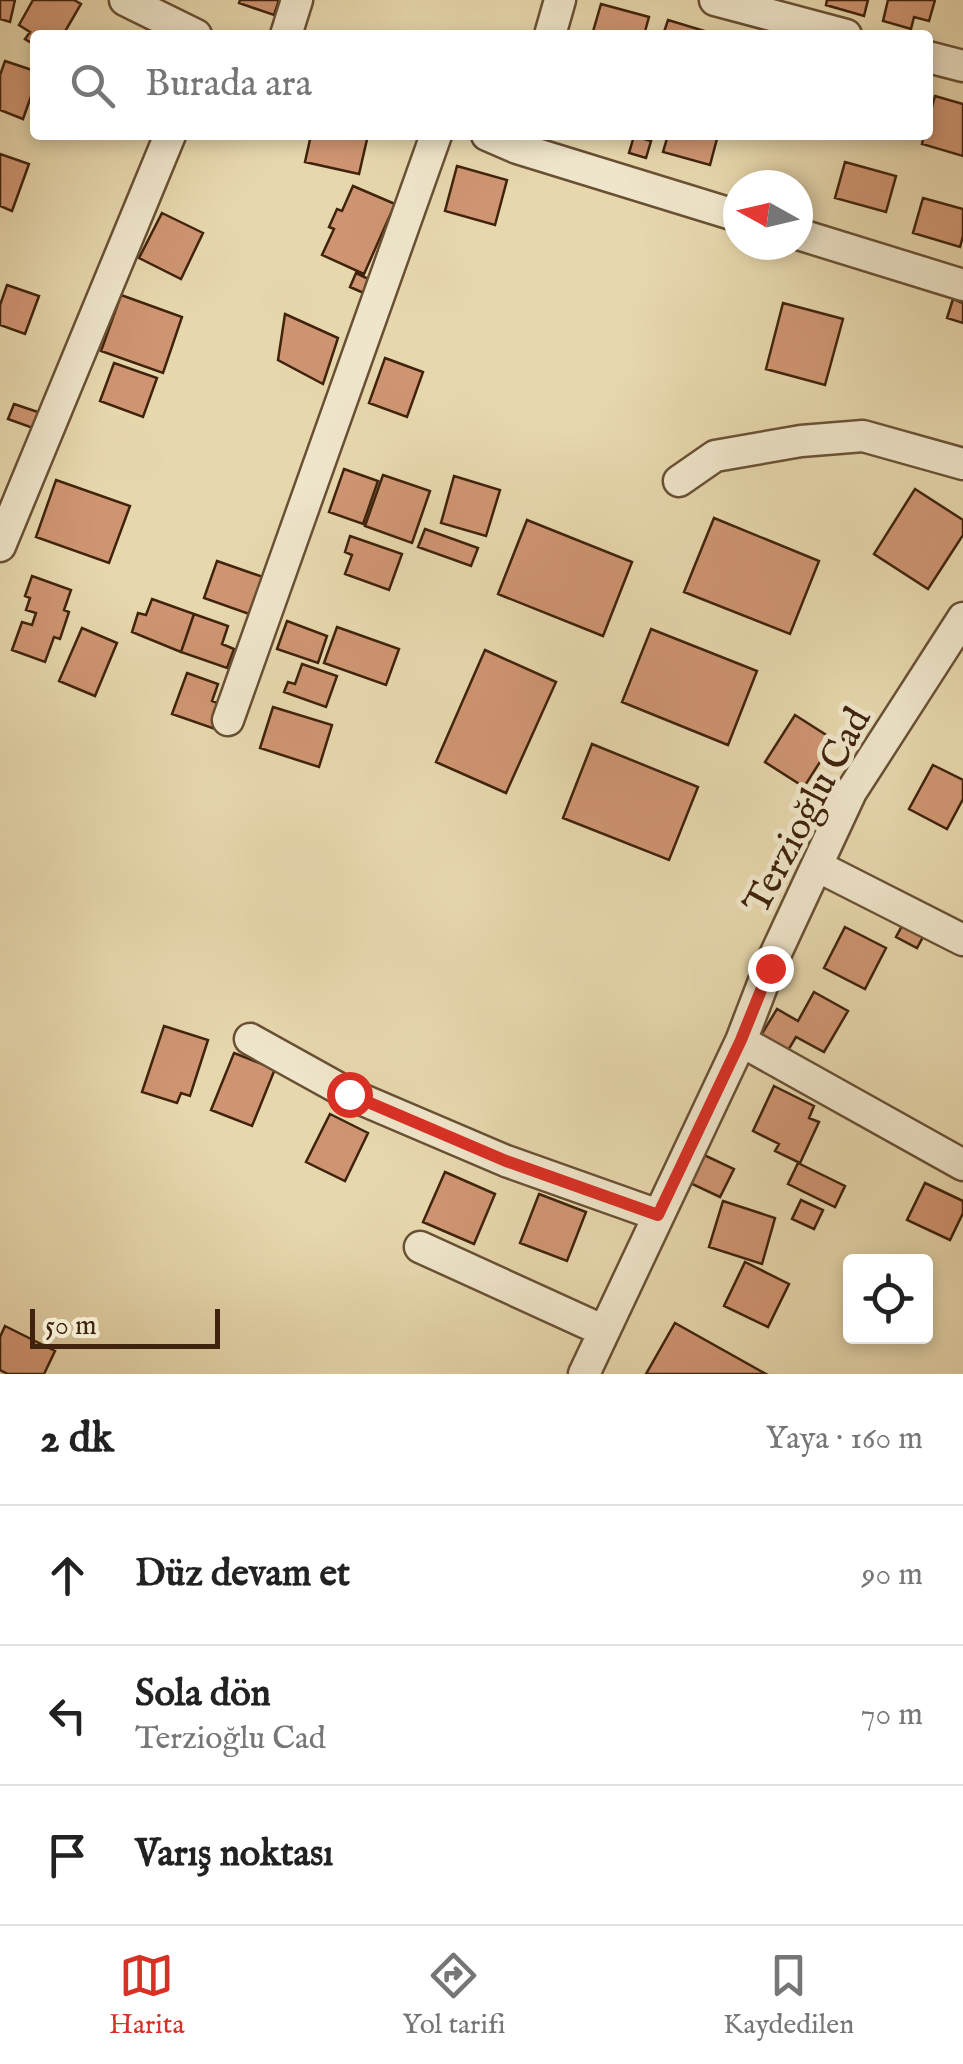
<!DOCTYPE html>
<html lang="tr">
<meta charset="utf-8">
<style>
:root{--surface:#fff;--page:#f6f6f6;--text:#222;--muted:#767676;--line:#e0e0e0;--accent:#d93025}
body{margin:0;font-family:"IM FELL English",serif;background:var(--page);color:var(--text)}
.controls{position:absolute;right:30px;bottom:30px;display:grid;overflow:hidden;border-radius:10px;box-shadow:0 5px 15px #0003}
.controls button{width:90px;height:90px;display:grid;place-items:center;padding:0;border:0;border-bottom:2px solid var(--line);background:var(--surface);color:var(--text);font:50px sans-serif}
.compass{position:absolute;left:723px;top:170px;width:90px;height:90px;border-radius:50%;background:var(--surface);box-shadow:0 5px 15px #0003;rotate:278deg}
.scale{position:absolute;left:30px;bottom:25px;width:190px;box-sizing:border-box;padding-left:10px;border:5px solid #3f230c;border-top:0;font-size:28px;line-height:35px;white-space:nowrap;color:#3f230c;-webkit-text-stroke:8px #efe5ca;paint-order:stroke}
.stop{position:absolute;width:30px;height:30px;margin:-22px;border:8px solid #d93025;border-radius:50%;background:#fff}
.stop.end{background:#d93025;border-color:#fff;box-shadow:0 2px 10px #0008}
.list{margin:0;padding:0;list-style:none}
h2{display:flex;justify-content:space-between;align-items:center;height:130px;margin:0;padding:0 40px;font-size:42px}
h2 small{font-size:32px;font-weight:400;color:var(--muted)}
.list li{display:grid;grid-template-columns:65px 1fr auto;gap:30px;align-items:center;box-sizing:border-box;height:140px;padding:0 40px;border-top:2px solid var(--line)}
.list b{display:block;font-size:38px;white-space:nowrap}
.list p{margin:0;font-size:32px;white-space:nowrap;color:var(--muted)}
.list em{font-size:32px;font-style:normal;color:var(--muted)}
.icon{flex:none;width:55px;height:55px;fill:none;stroke:currentColor;stroke-width:2;stroke-linecap:round;stroke-linejoin:round}
.map{position:relative;flex:none;width:963px;height:1374px;overflow:hidden}
.search{position:absolute;background:var(--surface);box-shadow:0 5px 15px #0003;left:30px;right:30px;top:30px;height:110px;display:flex;align-items:center;gap:25px;box-sizing:border-box;padding:0 35px;border-radius:10px;color:var(--muted);font-size:38px}
.sheet{height:550px;background:var(--surface)}
nav{display:flex;justify-content:space-around;align-items:center;box-sizing:border-box;height:140px;border-top:2px solid var(--line);background:var(--surface);font-size:28px;color:var(--muted)}
nav a{display:grid;justify-items:center;gap:5px}
nav .on{color:var(--accent)}
.map>svg:first-child{display:block}
.building{fill:#cf9572;stroke:#3f230c;stroke-width:2.5}
.lines{fill:none;stroke-linecap:round;stroke-linejoin:round}
.minor-casing{stroke:#695034;stroke-width:35}
.minor{stroke:#efe5ca;stroke-width:30}
.route{stroke:#d93025;stroke-width:12}
.labels{text-anchor:middle;stroke-width:10;stroke-linejoin:round;paint-order:stroke}
.street-label{font-size:38px;fill:#3f230c;stroke:#efe5ca}
</style>
<div class="map">
<svg width="963" height="1374" viewBox="0 0 963 1374">
<rect width="100%" height="100%" fill="#e7d7ad"/>
<filter id="stains"><feTurbulence type="fractalNoise" baseFrequency=".002" numOctaves="4"/><feColorMatrix values="0 0 0 0 .2 0 0 0 0 .09 0 0 0 0 .02 0 0 0 .5 -.17"/></filter>
<radialGradient id="worn" r=".72"><stop offset=".6" stop-color="#630" stop-opacity="0"/><stop offset="1" stop-color="#630" stop-opacity=".3"/></radialGradient>
<path class="building" d="M0,0H15L10,22L0,19Z
M33,0H74L81,4L63,35H35V45L25,39L30,32L19,25Z
M240,0H279L274,15L239,3Z
M827,0H868L864,16L826,5Z
M888,0H935L929,21L914,17L911,29L883,21Z
M601,4L649,17L644,35H592Z
M668,20L708,32L707,35H663Z
M5,61L35,71V85L23,119L0,110V75Z
M935,96L963,104V156L922,144L924,135H928V121Z
M311,135H368L359,174L305,162Z
M668,135H718L710,165L663,152Z
M634,136L651,141L646,158L629,153Z
M0,154L29,164L12,211L0,206Z
M845,162L896,176L886,212L835,198Z
M457,166L507,180L495,225L445,211Z
M353,186L395,204L364,274L322,255L334,229L329,227L337,209L342,211Z
M923,198L963,209V236L960,247L913,233Z
M162,213L203,233L181,279L139,258Z
M356,273L379,284L373,297L350,287Z
M7,285L39,296L25,334L0,325V305Z
M121,295L182,317L163,373L101,351Z
M953,299L963,303V323L947,318Z
M783,303L843,319L825,385L766,369Z
M285,314L338,338L323,384L278,360Z
M385,358L423,372L407,417L369,403Z
M114,363L157,378L143,417L100,401Z
M14,404L47,415L41,431L8,419Z
M344,469L378,481L363,524L329,512Z
M383,475L430,491L412,543L365,526Z
M454,476L500,490L486,536L441,523Z
M56,480L130,506L109,563L36,537Z
M915,489L963,520V535L928,589L874,554Z
M714,518L819,561L790,634L684,592Z
M527,520L632,562L603,636L498,594Z
M425,529L478,548L471,566L418,547Z
M350,536L402,554L389,590L345,574L352,555L345,552Z
M217,561L263,577L249,614L204,598Z
M32,576L71,590L64,610L69,612L60,639L54,637L45,662L12,650L22,622L32,625L36,613L26,610L30,598L25,596Z
M152,599L194,614L181,652L132,632L138,613L146,615Z
M194,614L228,626L222,644L234,649L227,668L181,652Z
M287,621L327,636L318,663L277,649Z
M337,627L399,649L386,685L324,663Z
M82,628L117,643L95,696L59,681Z
M651,629L757,671L728,745L622,702Z
M485,650L556,682L506,793L436,762Z
M302,664L337,676L326,707L284,692L288,682L295,684Z
M187,673L218,684L212,701L223,705L215,729L172,714Z
M273,707L332,725L319,767L260,748Z
M795,715L834,740L804,787L765,762Z
M592,744L698,787L669,860L563,818Z
M933,765L963,780V799L947,829L909,809Z
M903,924L924,935L917,948L896,937Z
M845,927L886,948L865,989L824,968Z
M814,992L848,1011L824,1052L796,1037L787,1052L760,1037L777,1009L798,1021Z
M164,1026L208,1040L190,1096L181,1093L177,1103L142,1092Z
M234,1053L275,1069L252,1126L211,1110Z
M774,1086L814,1106L809,1118L819,1122L800,1163L775,1151L779,1144L753,1131Z
M330,1114L368,1133L345,1181L306,1162Z
M704,1155L734,1169L720,1197L690,1183Z
M798,1163L845,1186L835,1207L788,1184Z
M445,1172L495,1194L474,1244L423,1222Z
M925,1183L963,1201V1213L950,1240L907,1220Z
M539,1194L586,1212L567,1261L520,1243Z
M801,1200L823,1210L814,1229L792,1219Z
M723,1201L775,1218L762,1264L709,1247Z
M745,1262L789,1284L768,1327L724,1306Z
M675,1323L766,1374H646Z
M5,1326L55,1351L44,1374H8L0,1370V1337Z"/>
<g class="lines">
<defs>
<path id="minor" d="M125,0L196,35
M715,0L846,35
M286,35L297,0
M550,35L560,0
M928,57L963,66
M487,135L517,148L738,216
M798,234L963,285
M679,481L715,456L801,441L863,436L963,464
M0,546L170,135
M228,720L436,135
M817,866L963,940
M250,1039L349,1094L506,1161L658,1215
M741,1041L963,1165
M420,1247L604,1331
M584,1374L741,1041L769,968L851,792L963,618"/>
</defs>
<use href="#minor" class="minor-casing"/>
<use href="#minor" class="minor"/>
</g>
<g class="lines">
<path class="route" d="M349,1094L506,1161L658,1215L741,1040L770,968"/>
</g>
<g class="labels">
<g class="street-label">
<text transform="translate(806 810) rotate(-62)" y="13">Terzioğlu Cad</text>
</g>
</g>
<rect width="100%" height="100%" filter="url(#stains)"/>
<rect width="100%" height="100%" fill="url(#worn)"/>
</svg>
<div class="controls">
<button><svg class="icon" aria-label="locate" viewBox="0 0 24 24"><circle cx="12" cy="12" r="6"/><path d="M12 2v4M12 18v4M2 12h4M18 12h4"/></svg></button>
</div>
<svg class="compass" viewBox="-18 -18 36 36"><path d="M0-13l5 13h-10z" fill="#e53935"/><path d="M0 13l5-13h-10z" fill="#767676"/></svg>
<div class="scale">50 m</div>
<div class="stop" style="left:349px;top:1094px"></div>
<div class="stop end" style="left:770px;top:968px"></div>
<div class="search"><svg class="icon" aria-label="search" viewBox="0 0 24 24"><circle cx="10" cy="10" r="6"/><path d="M15 15l6 6"/></svg>Burada ara</div>
</div>
<section class="sheet">
<h2>2 dk<small>Yaya · 160 m</small></h2>
<ul class="list">
<li><svg class="icon" aria-label="ahead" viewBox="0 0 24 24"><path d="M12 20V5M6 11l6-6 6 6"/></svg><div><b>Düz devam et</b></div><em>90 m</em></li>
<li><svg class="icon" aria-label="left" viewBox="0 0 24 24"><path d="M17 20v-9H6M10 6l-5 5 5 5"/></svg><div><b>Sola dön</b><p>Terzioğlu Cad</p></div><em>70 m</em></li>
<li><svg class="icon" aria-label="arrive" viewBox="0 0 24 24"><path d="M6 21V4h12l-3 4 3 4H6"/></svg><div><b>Varış noktası</b></div></li>
</ul>
</section>
<nav>
<a class="on"><svg class="icon" aria-label="map" viewBox="0 0 24 24"><path d="M3 6l6-2 6 2 6-2v14l-6 2-6-2-6 2zM9 4v14M15 6v14"/></svg>Harita</a>
<a><svg class="icon" aria-label="directions" viewBox="0 0 24 24"><path d="M12 3l9 9-9 9-9-9zM9 14v-3h6M13 9l2 2-2 2"/></svg>Yol tarifi</a>
<a><svg class="icon" aria-label="saved" viewBox="0 0 24 24"><path d="M7 4h10v16l-5-4-5 4z"/></svg>Kaydedilen</a>
</nav>
